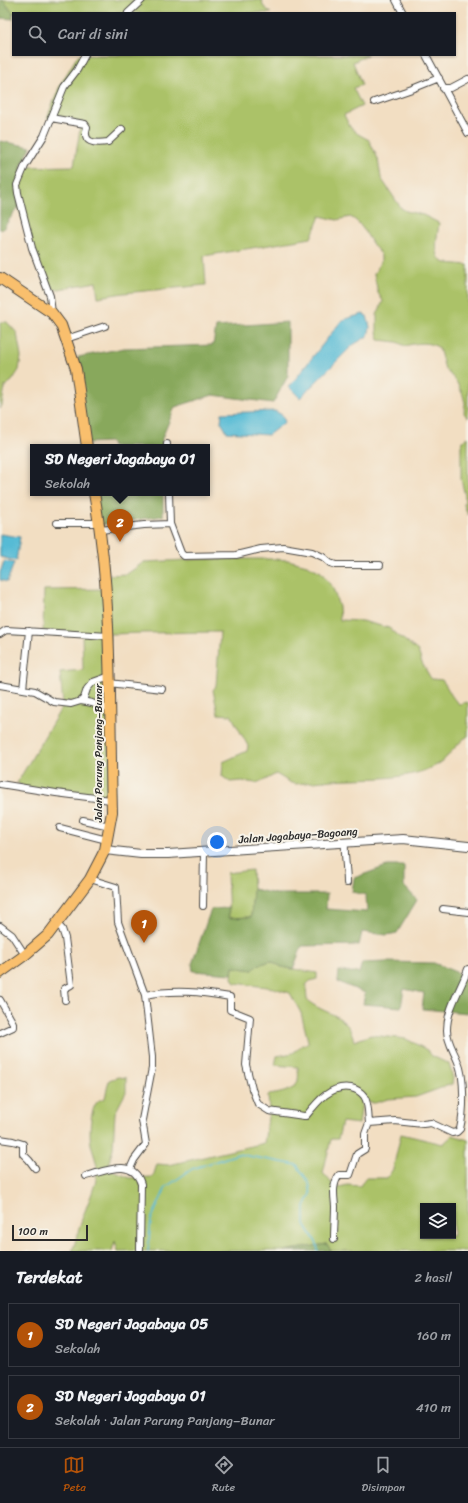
<!DOCTYPE html>
<html lang="id">
<meta charset="utf-8">
<style>
:root{--surface:#171b24;--page:#242831;--text:#f1f3f6;--muted:#9ea1a6;--line:#363941;--accent:#b45309}
body{margin:0;font-family:Sriracha,sans-serif;background:var(--page);color:var(--text)}
.controls{position:absolute;right:12px;bottom:12px;display:grid;overflow:hidden;border-radius:0px;box-shadow:0 1px 3px #0004}
.controls button{width:36px;height:36px;display:grid;place-items:center;padding:0;border:0;border-bottom:1px solid var(--line);background:var(--surface);color:var(--text);font:20px sans-serif}
.scale{position:absolute;left:12px;bottom:10px;width:76px;box-sizing:border-box;padding-left:4px;border:2px solid #2b2b2b;border-top:0;font-size:11px;line-height:14px;white-space:nowrap;color:#2b2b2b;-webkit-text-stroke:3px #f7f3e8;paint-order:stroke}
.you{position:absolute;left:217px;top:842px;width:14px;height:14px;margin:-10px;border:3px solid #fff;border-radius:50%;background:#1a73e8;box-shadow:0 0 0 6px #1a73e833}
.badge{display:grid;place-items:center;width:26px;height:26px;border-radius:50%;background:var(--accent);color:#fff;font-size:13px;font-weight:700}
.pin{position:absolute;translate:-50% -33px;filter:drop-shadow(0 1px 2px #0008)}
.pin::after{content:'';position:absolute;top:21px;width:14px;height:12px;background:inherit;clip-path:polygon(0 0,100% 0,50% 100%)}
.popup{position:absolute;left:30px;top:444px;width:180px;height:52px;box-sizing:border-box;display:grid;place-content:center;border-radius:0px;background:var(--surface);filter:drop-shadow(0 1px 3px #0005);font-size:13px;white-space:nowrap;color:var(--muted)}
.popup b{font-size:15px;color:var(--text)}
.popup::after{content:'';position:absolute;left:50%;top:100%;margin-left:-8px;border:8px solid transparent;border-top-color:var(--surface)}
.list{margin:0;padding:0;list-style:none}
h2{display:flex;justify-content:space-between;align-items:center;height:52px;margin:0;padding:0 16px;font-size:17px}
h2 small{font-size:13px;font-weight:400;color:var(--muted)}
.list li{display:grid;grid-template-columns:26px 1fr auto;gap:12px;align-items:center;box-sizing:border-box;height:64px;margin:0 8px 8px;padding:0 8px;border:1px solid var(--line);border-radius:0px}
.list b{display:block;font-size:15px;white-space:nowrap}
.list p{margin:0;font-size:13px;white-space:nowrap;color:var(--muted)}
.list em{font-size:13px;font-style:normal;color:var(--muted)}
.icon{flex:none;width:22px;height:22px;fill:none;stroke:currentColor;stroke-width:2;stroke-linecap:round;stroke-linejoin:round}
.map{position:relative;flex:none;width:468px;height:1251px;overflow:hidden}
.search{position:absolute;background:var(--surface);box-shadow:0 1px 3px #0004;left:12px;right:12px;top:12px;height:44px;display:flex;align-items:center;gap:10px;box-sizing:border-box;padding:0 14px;border-radius:0px;color:var(--muted);font-size:15px}
.sheet{height:196px;background:var(--surface)}
nav{display:flex;justify-content:space-around;align-items:center;box-sizing:border-box;height:56px;border-top:1px solid var(--line);background:var(--surface);font-size:11px;color:var(--muted)}
nav a{display:grid;justify-items:center;gap:2px}
nav .on{color:var(--accent)}
.map>svg:first-child{display:block}
.green{fill:#abc267;stroke:#6b7649;fill-rule:evenodd}
.forest{fill:#88a85c;stroke:#5a6a44}
.water{fill:#57bbd5;stroke:#417380}
.lines{fill:none;stroke-linecap:round;stroke-linejoin:round}
.stream{stroke:#57bbd5;stroke-width:1.5}
.minor-casing{stroke:#494642;stroke-width:8}
.tertiary-casing{stroke:#494642;stroke-width:10}
.primary-casing{stroke:#494642;stroke-width:12}
.minor{stroke:#fff;stroke-width:6}
.tertiary{stroke:#fff;stroke-width:8}
.primary{stroke:#f9bf6d;stroke-width:10}
.labels{text-anchor:middle;stroke-width:4;stroke-linejoin:round;paint-order:stroke}
.street-label{font-size:11px;fill:#2b2b2b;stroke:#f7f3e8}
</style>
<div class="map">
<svg width="468" height="1251" viewBox="0 0 468 1251">
<rect width="100%" height="100%" fill="#f7f3e8"/>
<filter id="ink" filterUnits="userSpaceOnUse"><feTurbulence type="fractalNoise" baseFrequency=".025" numOctaves="2"/><feDisplacementMap in="SourceGraphic" scale="8" xChannelSelector="R" yChannelSelector="G"/><feConvolveMatrix kernelMatrix="1 2 1 2 8 2 1 2 1" color-interpolation-filters="sRGB"/></filter>
<filter id="wash" filterUnits="userSpaceOnUse"><feTurbulence type="fractalNoise" baseFrequency=".012" numOctaves="4" result="noise"/><feDisplacementMap in="SourceGraphic" scale="16" xChannelSelector="R" yChannelSelector="G"/><feGaussianBlur stdDeviation="0.9" result="paint"/><feColorMatrix in="noise" values="0 0 0 0 0 0 0 0 0 0 0 0 0 0 0 0 0 1.4 0 .05"/><feComposite in="paint" operator="in"/></filter>
<g filter="url(#wash)">
<rect width="100%" height="100%" fill="#f2dec2"/>
<path class="green" d="M3,0H262L263,6L271,13H13Z
M78,55H368L353,62L362,85L353,88L362,106L344,115L350,127L358,134L369,140L378,159L381,178L401,208L406,211L423,215L439,223C438,233 431,259 446,263C453,264 461,264 468,265V418L464,413L465,403L463,395L456,381L445,369L439,348C430,341 415,343 405,346L397,342L379,340L377,332V315L383,301L378,293L374,274L381,261V256C379,251 375,248 372,243C367,235 359,220 350,217L337,220L320,216L311,238L204,256L206,285L124,293L98,297L96,282L49,291L18,207L21,167L74,166L81,123L47,118L60,85Z
M0,322H7L17,333L21,357L19,370L12,381L5,386L2,405L0,409Z
M468,437V515L464,505L465,496L461,479V446L463,441Z
M208,559H273L288,560L307,565L321,572L333,588L339,607L340,620L362,621L389,628L418,651L422,663L430,677L432,679L442,680C448,687 451,698 459,704L468,702V736C456,743 449,758 437,765C405,782 367,777 332,780C320,781 308,783 296,784L291,783L276,774L265,780L256,783L242,781L230,782L222,776L223,762L247,751L248,746L231,715L218,714L213,690L216,686L220,632L143,633L109,634L112,798L26,788L17,783L63,705L60,672L83,670L82,633L43,631L44,590L109,589V575L127,574L144,562Z
M252,870L253,889L251,917L229,918L227,873Z
M271,961L282,967L317,973V979L310,981L306,985L307,1000C325,1016 348,1012 354,1041L371,1035L406,1039L414,1043L427,1050L432,1056L449,1064L453,1078L452,1084L416,1097L388,1099L375,1103L362,1102L359,1124L342,1122L338,1139H331L323,1173L336,1188L347,1185L360,1186L365,1178H387L393,1169L401,1134L443,1144L453,1135L468,1140V1251H331L327,1244L284,1251H118L115,1241L112,1251H72C76,1242 78,1231 81,1222C86,1206 95,1190 97,1173C98,1163 93,1154 91,1144C89,1134 90,1110 97,1102C98,1100 103,1099 105,1098L109,1080L118,1077L126,1078V1092L115,1113L113,1148L109,1162L110,1170L130,1178L153,1177L157,1164L169,1165L264,1143L269,1111L268,1095C277,1094 297,1091 298,1080C299,1076 298,1071 298,1067L275,1065L277,1056L293,1053L302,1045L308,1043V1041L301,1013L290,993L274,988L235,983L232,978L233,967L253,970L258,965ZM423,1206H453V1236H423Z"/>
<path class="forest" d="M0,0H3L13,13V19L0,18Z
M0,141L31,147L21,167L18,207L2,230L0,229Z
M288,322V376L273,403L213,395L175,407L162,438V447H112L111,442L85,443L78,357L124,348L213,345L216,327Z
M91,493H163V516L98,525Z
M387,866H404V886L417,900L397,933L387,935L362,932L359,945L302,946L293,969L282,967L271,961L258,965L253,970L233,967L232,974L193,971L192,964L211,909L228,908L229,918L251,917L253,889L276,894H327L326,909L367,912L366,895L352,892L354,878Z
M386,962L434,963L468,977V1013L422,1009L424,993L404,989L401,1007L363,1004L365,993L338,982L339,971L359,973L362,963Z
M327,1244L331,1251H284Z"/>
<path class="water" d="M363,314L367,316L370,327L368,336L353,345L300,398L289,387L342,320Z
M275,411L282,415L285,422L268,435L227,432L221,422L222,413Z
M0,534L20,537L16,561L0,557Z
M4,561L14,563L7,582L0,580V573Z"/>
<g class="lines">
<path class="stream" d="M148,1251L151,1220L166,1187L192,1169L238,1154L297,1165L309,1183L311,1194L305,1206V1224L317,1244L318,1251"/>
</g>
</g>
<g filter="url(#ink)">
<g class="lines">
<defs>
<path id="minor" d="M396,0L403,13
M128,13L142,0
M426,55L468,133
M443,88H451L468,79
M374,102L412,89L439,78
M51,118L85,124L87,127C82,143 94,144 108,142L122,129
M52,313L50,296L32,248L18,193L17,185L25,166L44,136L64,87L77,70L85,55
M66,339L105,326
M167,444V447
M169,493L170,524L181,553L184,556L236,555L261,549L283,547L312,552L323,557L330,563L336,565H380
M57,523H99
M100,530L144,525L170,524
M0,634L6,630L109,636
M109,683L162,689
M0,685L35,691L54,702L71,704L81,701L84,698L87,689L93,682L110,676
M23,689L29,631
M81,701L92,703L110,710
M0,784L56,793L111,800
M83,820L110,826
M60,828L107,840
M345,842C344,856 347,869 347,883
M90,879L116,887L118,922L145,995L152,1057V1068L142,1120L146,1144L134,1160L130,1169
M203,906L204,853
M443,909L468,912
M57,924L62,929L65,938L71,985L64,989L65,1000
M0,926L12,935L25,955
M145,995C174,989 202,992 230,997V1010L250,1018L246,1065L252,1089L258,1104L269,1111L304,1116H306C317,1102 331,1084 351,1088C356,1089 361,1092 364,1096C369,1103 368,1115 369,1123
M0,1000L13,1023V1027L0,1033
M0,1139L13,1141L23,1144V1154L29,1160L35,1168
M86,1176C105,1171 133,1157 141,1184L140,1249
M334,1239C334,1228 335,1217 335,1206C334,1195 332,1185 339,1175H350L357,1154L365,1149V1134L369,1123L395,1121L423,1124L431,1123L452,1133L457,1132L460,1129C464,1112 465,1078 458,1062C454,1051 447,1042 447,1030C447,1008 461,989 468,969"/>
<path id="tertiary" d="M105,850L141,854H168L403,839L468,846"/>
<path id="primary" d="M0,278L52,313L61,325L76,369L87,447
M0,973L25,955L48,935L90,879L105,850L112,812C109,705 113,599 94,493"/>
</defs>
<use href="#minor" class="minor-casing"/>
<use href="#tertiary" class="tertiary-casing"/>
<use href="#primary" class="primary-casing"/>
<use href="#minor" class="minor"/>
<use href="#tertiary" class="tertiary"/>
<use href="#primary" class="primary"/>
</g>
</g>
<g class="labels">
<g class="street-label">
<text transform="translate(98 753) rotate(-90)" y="4">Jalan Parung Panjang–Bunar</text>
<text transform="translate(298 835) rotate(-4)" y="4">Jalan Jagabaya–Bagoang</text>
</g>
</g>
</svg>
<div class="controls">
<button><svg class="icon" aria-label="layers" viewBox="0 0 24 24"><path d="M12 4l9 5-9 5-9-5zM3 14l9 5 9-5"/></svg></button>
</div>
<div class="scale">100 m</div>
<div class="you"></div>
<div class="pin badge" style="left:144px;top:943px">1</div>
<div class="pin badge" style="left:120px;top:542px">2</div>
<div class="popup"><b>SD Negeri Jagabaya 01</b>Sekolah</div>
<div class="search"><svg class="icon" aria-label="search" viewBox="0 0 24 24"><circle cx="10" cy="10" r="6"/><path d="M15 15l6 6"/></svg>Cari di sini</div>
</div>
<section class="sheet">
<h2>Terdekat<small>2 hasil</small></h2>
<ul class="list">
<li><span class="badge">1</span><div><b>SD Negeri Jagabaya 05</b><p>Sekolah</p></div><em>160 m</em></li>
<li><span class="badge">2</span><div><b>SD Negeri Jagabaya 01</b><p>Sekolah · Jalan Parung Panjang–Bunar</p></div><em>410 m</em></li>
</ul>
</section>
<nav>
<a class="on"><svg class="icon" aria-label="map" viewBox="0 0 24 24"><path d="M3 6l6-2 6 2 6-2v14l-6 2-6-2-6 2zM9 4v14M15 6v14"/></svg>Peta</a>
<a><svg class="icon" aria-label="directions" viewBox="0 0 24 24"><path d="M12 3l9 9-9 9-9-9zM9 14v-3h6M13 9l2 2-2 2"/></svg>Rute</a>
<a><svg class="icon" aria-label="saved" viewBox="0 0 24 24"><path d="M7 4h10v16l-5-4-5 4z"/></svg>Disimpan</a>
</nav>
